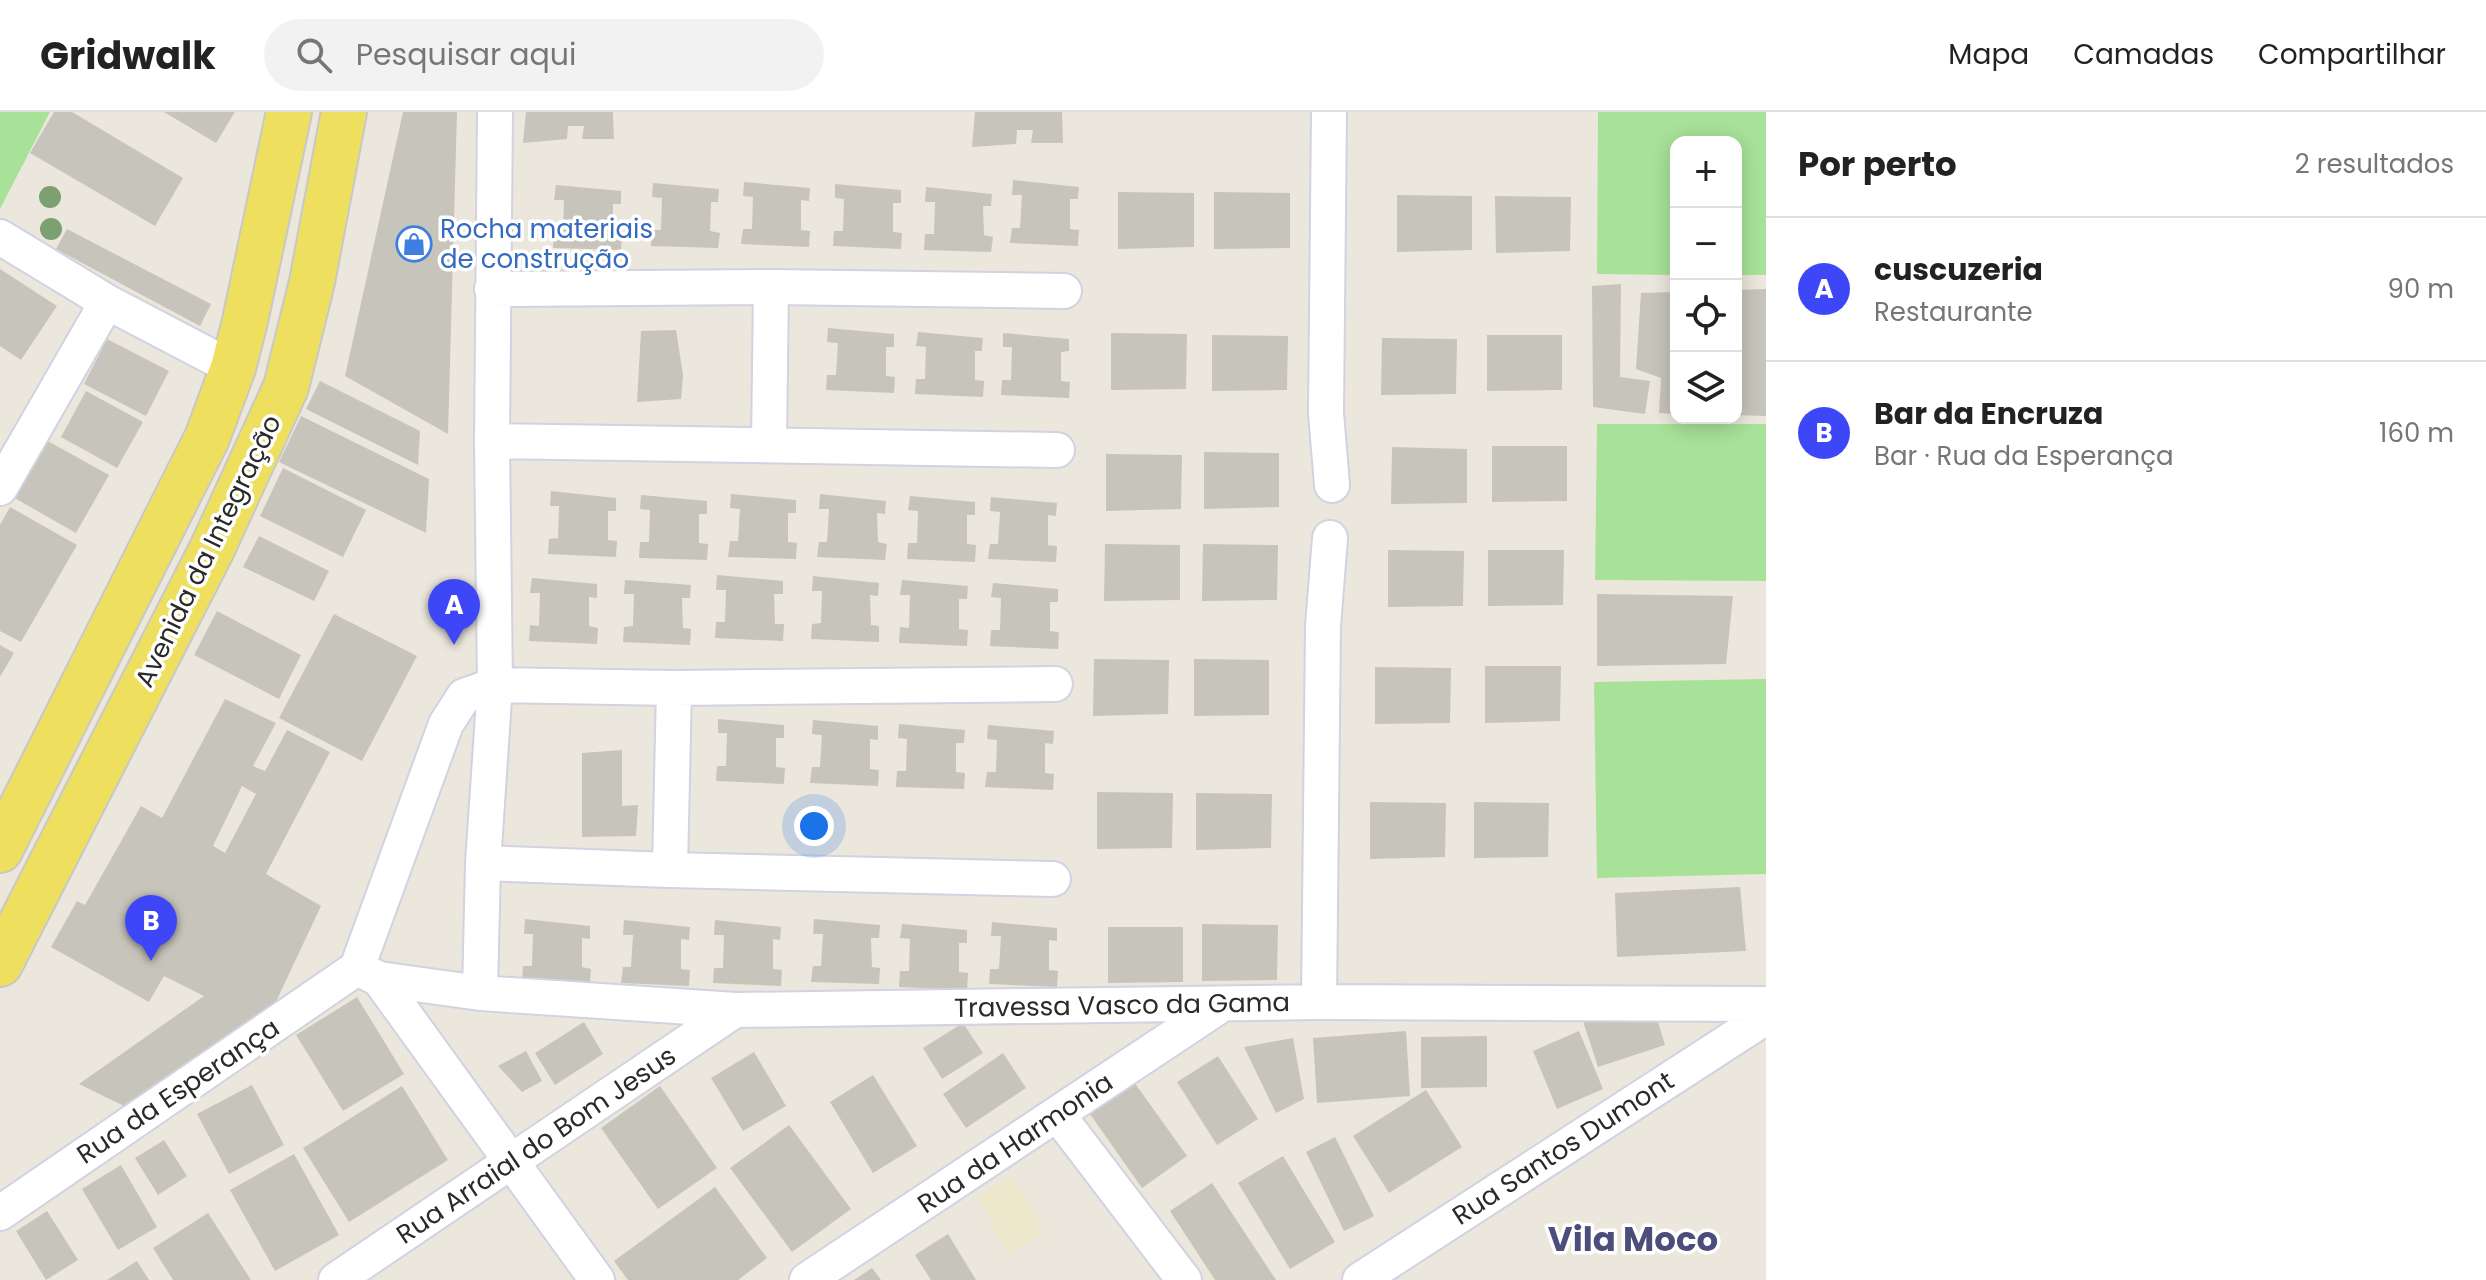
<!DOCTYPE html>
<html lang="pt">
<meta charset="utf-8">
<style>
:root{--surface:#fff;--page:#f2f2f2;--text:#222;--muted:#767676;--line:#e0e0e0;--accent:#3e47f7}
body{margin:0;font-family:Poppins,sans-serif;background:var(--page);color:var(--text)}
.controls{position:absolute;right:24px;top:24px;display:grid;overflow:hidden;border-radius:16px;box-shadow:0 4px 20px #0003}
.controls button{width:72px;height:72px;display:grid;place-items:center;padding:0;border:0;border-bottom:2px solid var(--line);background:var(--surface);color:var(--text);font:40px sans-serif}
.you{position:absolute;left:814px;top:714px;width:28px;height:28px;margin:-20px;border:6px solid #fff;border-radius:50%;background:#1a73e8;box-shadow:0 0 0 12px #1a73e833}
.badge{display:grid;place-items:center;width:52px;height:52px;border-radius:50%;background:var(--accent);color:#fff;font-size:26px;font-weight:700}
.pin{position:absolute;translate:-50% -66px;filter:drop-shadow(0 2px 4px #0008)}
.pin::after{content:'';position:absolute;top:42px;width:28px;height:24px;background:inherit;clip-path:polygon(0 0,100% 0,50% 100%)}
.list{margin:0;padding:0;list-style:none}
h2{display:flex;justify-content:space-between;align-items:center;height:104px;margin:0;padding:0 32px;font-size:34px}
h2 small{font-size:26px;font-weight:400;color:var(--muted)}
.list li{display:grid;grid-template-columns:52px 1fr auto;gap:24px;align-items:center;box-sizing:border-box;height:144px;padding:0 32px;border-top:2px solid var(--line)}
.list b{display:block;font-size:30px;white-space:nowrap}
.list p{margin:0;font-size:26px;white-space:nowrap;color:var(--muted)}
.list em{font-size:26px;font-style:normal;color:var(--muted)}
.icon{flex:none;width:44px;height:44px;fill:none;stroke:currentColor;stroke-width:2;stroke-linecap:round;stroke-linejoin:round}
.map{position:relative;flex:none;width:1766px;height:1168px;overflow:hidden}
header{display:flex;align-items:center;gap:48px;box-sizing:border-box;height:112px;padding:0 40px;background:var(--surface);border-bottom:2px solid var(--line)}
header strong{font-size:38px}
nav{display:flex;gap:44px;margin-inline-start:auto;font-size:28px}
.search{width:560px;height:72px;background:var(--page);display:flex;align-items:center;gap:20px;box-sizing:border-box;padding:0 28px;border-radius:44px;color:var(--muted);font-size:30px}
main{display:flex}
aside{flex:1;background:var(--surface)}
.map>svg:first-child{display:block}
.education{fill:#ede7cb}
.green{fill:#a8e299}
.building{fill:#c7c4bb;fill-rule:evenodd}
.lines{fill:none;stroke-linecap:round;stroke-linejoin:round}
.minor-casing{stroke:#d1d2e2;stroke-width:38}
.primary-casing{stroke:#c8c8c8;stroke-width:48}
.minor{stroke:#fff;stroke-width:34}
.primary{stroke:#eee05e;stroke-width:44}
.tree{fill:#7ca072}
.labels{text-anchor:middle;stroke-width:7;stroke-linejoin:round;paint-order:stroke}
.shop-label{font-size:26px;fill:#366cbe;stroke:#fff;text-anchor:start}
.street-label{font-size:26px;fill:#2a2a2a;stroke:#fff}
.district-label{font-size:34px;font-weight:bold;fill:#4b4d7a;stroke:#fff}
</style>
<header>
<strong>Gridwalk</strong>
<div class="search"><svg class="icon" aria-label="search" viewBox="0 0 24 24"><circle cx="10" cy="10" r="6"/><path d="M15 15l6 6"/></svg>Pesquisar aqui</div>
<nav><a>Mapa</a><a>Camadas</a><a>Compartilhar</a></nav>
</header>
<main>
<div class="map">
<svg width="1766" height="1168" viewBox="0 0 1766 1168">
<rect width="100%" height="100%" fill="#ece7dc"/>
<path class="education" d="M1014,1065L1045,1122L1008,1142L977,1084Z"/>
<path class="green" d="M0,0H50L0,97Z
M1598,0H1766V163H1736V30H1676V163L1597,162Z
M1597,312H1766V469L1595,468Z
M1766,567V762L1597,766L1594,570Z"/>
<path class="building" d="M54,0H72L183,66L155,114L30,41Z
M164,0H235L216,31Z
M403,0H457L448,322L345,264Z
M526,0H613L614,27H582L584,14H568L567,27L523,31Z
M975,0H1062L1063,31H1031L1033,18H1017L1016,32L972,35Z
M1013,68L1079,75L1078,87H1070V117L1079,118L1078,134L1010,131L1012,116H1020L1022,83H1012Z
M744,70L810,76L809,89L801,88V118L810,119L809,135L741,132L743,117H752L753,85L743,84Z
M653,71L719,77L718,90H711L710,119L720,121L718,136L651,134L652,118H661L662,86L652,85Z
M835,72L901,78V91H893V120L902,121L901,137L833,134L834,119H843L844,87L835,86Z
M556,73L621,79V92H613V121L622,123L621,138L553,136L554,120H563L564,88H554Z
M926,75L992,82L991,94H983L984,123L993,125L991,140L924,138L925,122H934L935,90H925Z
M1118,80L1194,81V135L1118,137Z
M1214,80L1290,81V136L1214,137Z
M1397,83L1472,84V138L1397,140Z
M1495,84L1571,85L1570,139L1496,141Z
M67,117L211,192L200,214L56,137Z
M0,157L57,194L21,248L0,234Z
M1621,172L1620,265L1650,269L1645,302L1593,295L1592,174Z
M1766,177V304L1736,303V178Z
M1676,180V302L1659,301L1661,266L1636,257L1641,181Z
M828,216L894,222V235H886V264L895,265L894,281L826,278L827,263H836L838,231L827,230Z
M676,218L683,263L681,287L637,290L641,219Z
M918,220L983,226L982,239H975V268L984,269L983,285L915,282L916,267H925L926,235L916,234Z
M1003,221L1069,227V239L1061,240V269L1070,270L1069,286L1001,283L1002,268H1011L1012,235H1003Z
M1111,221L1187,222L1186,277L1111,278Z
M1212,223L1288,224L1287,278L1212,279Z
M1487,223H1562V278L1487,279Z
M1382,226L1457,227L1456,282L1381,283Z
M107,227L169,259L146,304L84,272Z
M320,269L420,319L418,353L306,297Z
M86,279L143,310L117,356L61,325Z
M301,304L429,367L426,421L279,350Z
M37,323L109,363L76,421L4,380Z
M1492,334H1567V389L1492,390Z
M1392,335L1467,337V391L1391,392Z
M1204,340L1279,341V395L1204,397Z
M1106,342L1182,343L1181,397L1106,399Z
M283,356L366,398L343,445L260,404Z
M551,379L616,386V399H608V428L617,429L616,445L548,442L549,427L558,426L559,394H550Z
M731,382L796,388V401H788V430L797,431L796,447L728,445L730,429H738L740,397L730,396Z
M820,382L886,389L885,402L877,401L878,430L887,432L885,448L817,445L819,430H827L829,397H819Z
M641,383L707,389V402H699V431L708,432L707,448L639,446L640,430H649L650,398L640,397Z
M910,384L975,390V403H967V432L976,433L975,450L907,447L908,431H917L918,399L908,398Z
M991,385L1057,391L1056,404L1048,403V433L1057,434L1056,450L988,447L990,432H998L1000,400L990,399Z
M10,395L77,433L21,530L0,519V413Z
M259,424L329,459L314,489L243,455Z
M1105,432L1180,433V488L1104,489Z
M1203,432L1278,433L1277,488L1202,489Z
M1388,438L1464,439L1463,494L1388,495Z
M1488,438H1564L1563,493L1488,494Z
M717,463L783,469V482H774L775,512H784L783,529L715,526L716,510H725L726,478H716Z
M813,464L879,471L878,484L870,483L871,513L879,514V530L811,527L812,512L821,511L822,479H812Z
M532,466L597,472V486L589,485V514L598,516L597,532L529,529L530,513L539,514L540,481H530Z
M625,468L691,473L690,486H682L683,516L691,517L690,533L623,530L624,515L633,514L634,482H624Z
M902,468L968,474L967,487H959V517L968,518L967,534L899,531L900,515L909,516L910,483H900Z
M993,471L1058,477V490H1050V519L1059,520L1058,537L990,534L991,518H1000L1001,486L991,485Z
M1597,482L1733,484L1726,552L1597,554Z
M217,499L301,543L279,587L194,543Z
M334,502L417,544L362,649L279,606Z
M0,533L14,541L0,565Z
M1094,547L1169,548L1168,602L1093,604Z
M1194,547L1269,548V603L1194,604Z
M1485,554H1561L1560,609L1485,611Z
M1375,555L1451,556L1450,611L1375,612Z
M225,587L276,611L253,654L265,659L287,618L330,640L266,762L321,794L273,896L128,996L79,972L204,884L164,864L149,890L51,835L77,789L85,793L141,694L162,706ZM242,674L256,682L225,741L213,734Z
M718,607L784,613V626H776V655L785,656L784,672L716,669L717,654H726L727,621H718Z
M813,608L878,614V628L870,627V657L879,658L878,674L810,671L812,655H820L822,623L812,622Z
M899,612L965,618L964,631H956V660L965,661L964,677L896,675L897,659H906L907,627L898,626Z
M988,613L1054,619L1053,632L1045,631V661L1054,662L1053,678L985,675L987,660H996L997,628L987,627Z
M622,638V694L638,693L636,724L582,725V641Z
M1097,680L1173,681L1172,736L1097,737Z
M1196,681L1272,682L1271,736L1196,738Z
M1370,690L1446,691L1445,745L1370,747Z
M1474,690L1549,691L1548,745L1474,746Z
M1740,775L1746,839L1617,845L1615,781Z
M525,807L590,814V827L582,826V855L591,857L590,872L522,870L523,854H532L533,822H524Z
M814,807L880,813L879,826H871L872,855L880,856L879,872L811,870L813,854H821L823,822H813Z
M624,808L690,815L689,828L681,827V857L690,858L689,874L621,871L623,855H631L633,823H623Z
M715,808L781,815L780,828L773,827V857L782,858L781,874L713,871L714,856H723L724,823H714Z
M992,810L1057,816V829L1049,828V858L1058,859L1057,875L989,872L990,857H999L1001,824H991Z
M902,812L967,818V831H959V860L968,861L967,878L899,875L900,859H909L910,827L900,826Z
M1202,812L1278,813L1277,868L1202,869Z
M1108,815H1183V870L1108,871Z
M357,885L404,962L343,999L296,923Z
M1583,909L1658,910L1665,933L1598,955Z
M584,910L603,942L555,973L535,941Z
M963,911L983,941L942,967L923,936Z
M1406,919L1410,984L1317,991L1313,926Z
M1579,919L1603,977L1557,997L1533,939Z
M1487,924V975L1421,976V925Z
M1293,926L1304,987L1276,1001L1244,935Z
M526,939L542,969L522,980L498,954Z
M754,940L786,994L743,1019L711,966Z
M1003,941L1026,976L966,1016L943,982Z
M1218,944L1258,1007L1217,1033L1177,970Z
M873,963L917,1034L873,1061L830,990Z
M1134,970L1187,1044L1142,1076L1090,1002Z
M252,973L284,1033L229,1062L197,1002Z
M402,974L448,1048L349,1110L303,1036Z
M660,974L717,1056L658,1097L601,1016Z
M1426,978L1462,1035L1389,1081L1353,1024Z
M789,1013L851,1097L792,1140L730,1056Z
M1335,1025L1374,1104L1344,1119L1306,1040Z
M164,1028L187,1064L158,1083L135,1046Z
M294,1042L339,1123L275,1159L230,1078Z
M1283,1044L1335,1130L1290,1157L1238,1071Z
M121,1053L157,1115L118,1138L82,1077Z
M1212,1071L1276,1168H1215L1170,1099Z
M715,1075L767,1146L738,1168H628L614,1149Z
M47,1099L78,1148L46,1168L16,1119Z
M208,1101L251,1168H173L153,1136Z
M948,1122L976,1168H931L915,1143Z
M137,1149L149,1168H107Z
M872,1156L881,1168H854Z"/>
<g class="lines">
<defs>
<path id="minor" d="M1329,0L1326,301L1332,373
M0,125L107,190L233,256
M492,177L771,175L1064,179
M492,329L1057,338
M769,333L771,175
M0,376L107,190
M483,751L670,758L1053,767
M670,758L674,576
M357,856L379,867L480,881L735,898L1319,890L1766,892
M357,856L446,612L464,584L495,573L674,576L1055,572
M379,867L597,1168
M480,881L483,751L495,573L492,329L495,0
M1319,890L1323,514L1330,426
M1058,1003L1184,1168
M0,1101L357,856
M336,1168L735,898
M807,1168L1221,893
M1360,1168L1766,905"/>
<path id="primary" d="M0,738L207,326L233,256L245,209L289,0
M0,852L212,437L286,275L312,170L344,0"/>
</defs>
<use href="#minor" class="minor-casing"/>
<use href="#primary" class="primary-casing"/>
<use href="#minor" class="minor"/>
<use href="#primary" class="primary"/>
</g>
<g class="tree">
<circle cx="50" cy="85" r="11"/>
<circle cx="51" cy="117" r="11"/>
</g>
<defs>
<symbol id="shop-ring" viewBox="-11 -11 22 22"><circle r="9.5" fill="#fff" stroke="#3f7fe0" stroke-width="1.5"/><path d="M-5-2.5h2.3a2.7 3.5 0 0 1 5.4 0H5L5.5 6h-11ZM-1.5-2.5h3a1.5 2.3 0 0 0-3 0Z" fill="#3f7fe0"/></symbol>
</defs>
<g fill-rule="evenodd">
<use href="#shop-ring" x="394" y="112" width="40" height="40"/>
</g>
<g class="labels">
<g class="shop-label">
<text x="440" y="126">Rocha materiais<tspan x="440" dy="30">de construção</tspan></text>
</g>
<g class="street-label">
<text transform="translate(208 439) rotate(-64)" y="9">Avenida da Integração</text>
<text transform="translate(1122 893) rotate(-1)" y="9">Travessa Vasco da Gama</text>
<text transform="translate(178 979) rotate(-34)" y="9">Rua da Esperança</text>
<text transform="translate(1015 1031) rotate(-34)" y="9">Rua da Harmonia</text>
<text transform="translate(536 1033) rotate(-34)" y="9">Rua Arraial do Bom Jesus</text>
<text transform="translate(1563 1036) rotate(-33)" y="9">Rua Santos Dumont</text>
</g>
<g class="district-label">
<text x="1633" y="1139">Vila Moco</text>
</g>
</g>
</svg>
<div class="controls">
<button>+</button>
<button>−</button>
<button><svg class="icon" aria-label="locate" viewBox="0 0 24 24"><circle cx="12" cy="12" r="6"/><path d="M12 2v4M12 18v4M2 12h4M18 12h4"/></svg></button>
<button><svg class="icon" aria-label="layers" viewBox="0 0 24 24"><path d="M12 4l9 5-9 5-9-5zM3 14l9 5 9-5"/></svg></button>
</div>
<div class="you"></div>
<div class="pin badge" style="left:454px;top:533px">A</div>
<div class="pin badge" style="left:151px;top:849px">B</div>
</div>
<aside>
<h2>Por perto<small>2 resultados</small></h2>
<ul class="list">
<li><span class="badge">A</span><div><b>cuscuzeria</b><p>Restaurante</p></div><em>90 m</em></li>
<li><span class="badge">B</span><div><b>Bar da Encruza</b><p>Bar · Rua da Esperança</p></div><em>160 m</em></li>
</ul>
</aside>
</main>
